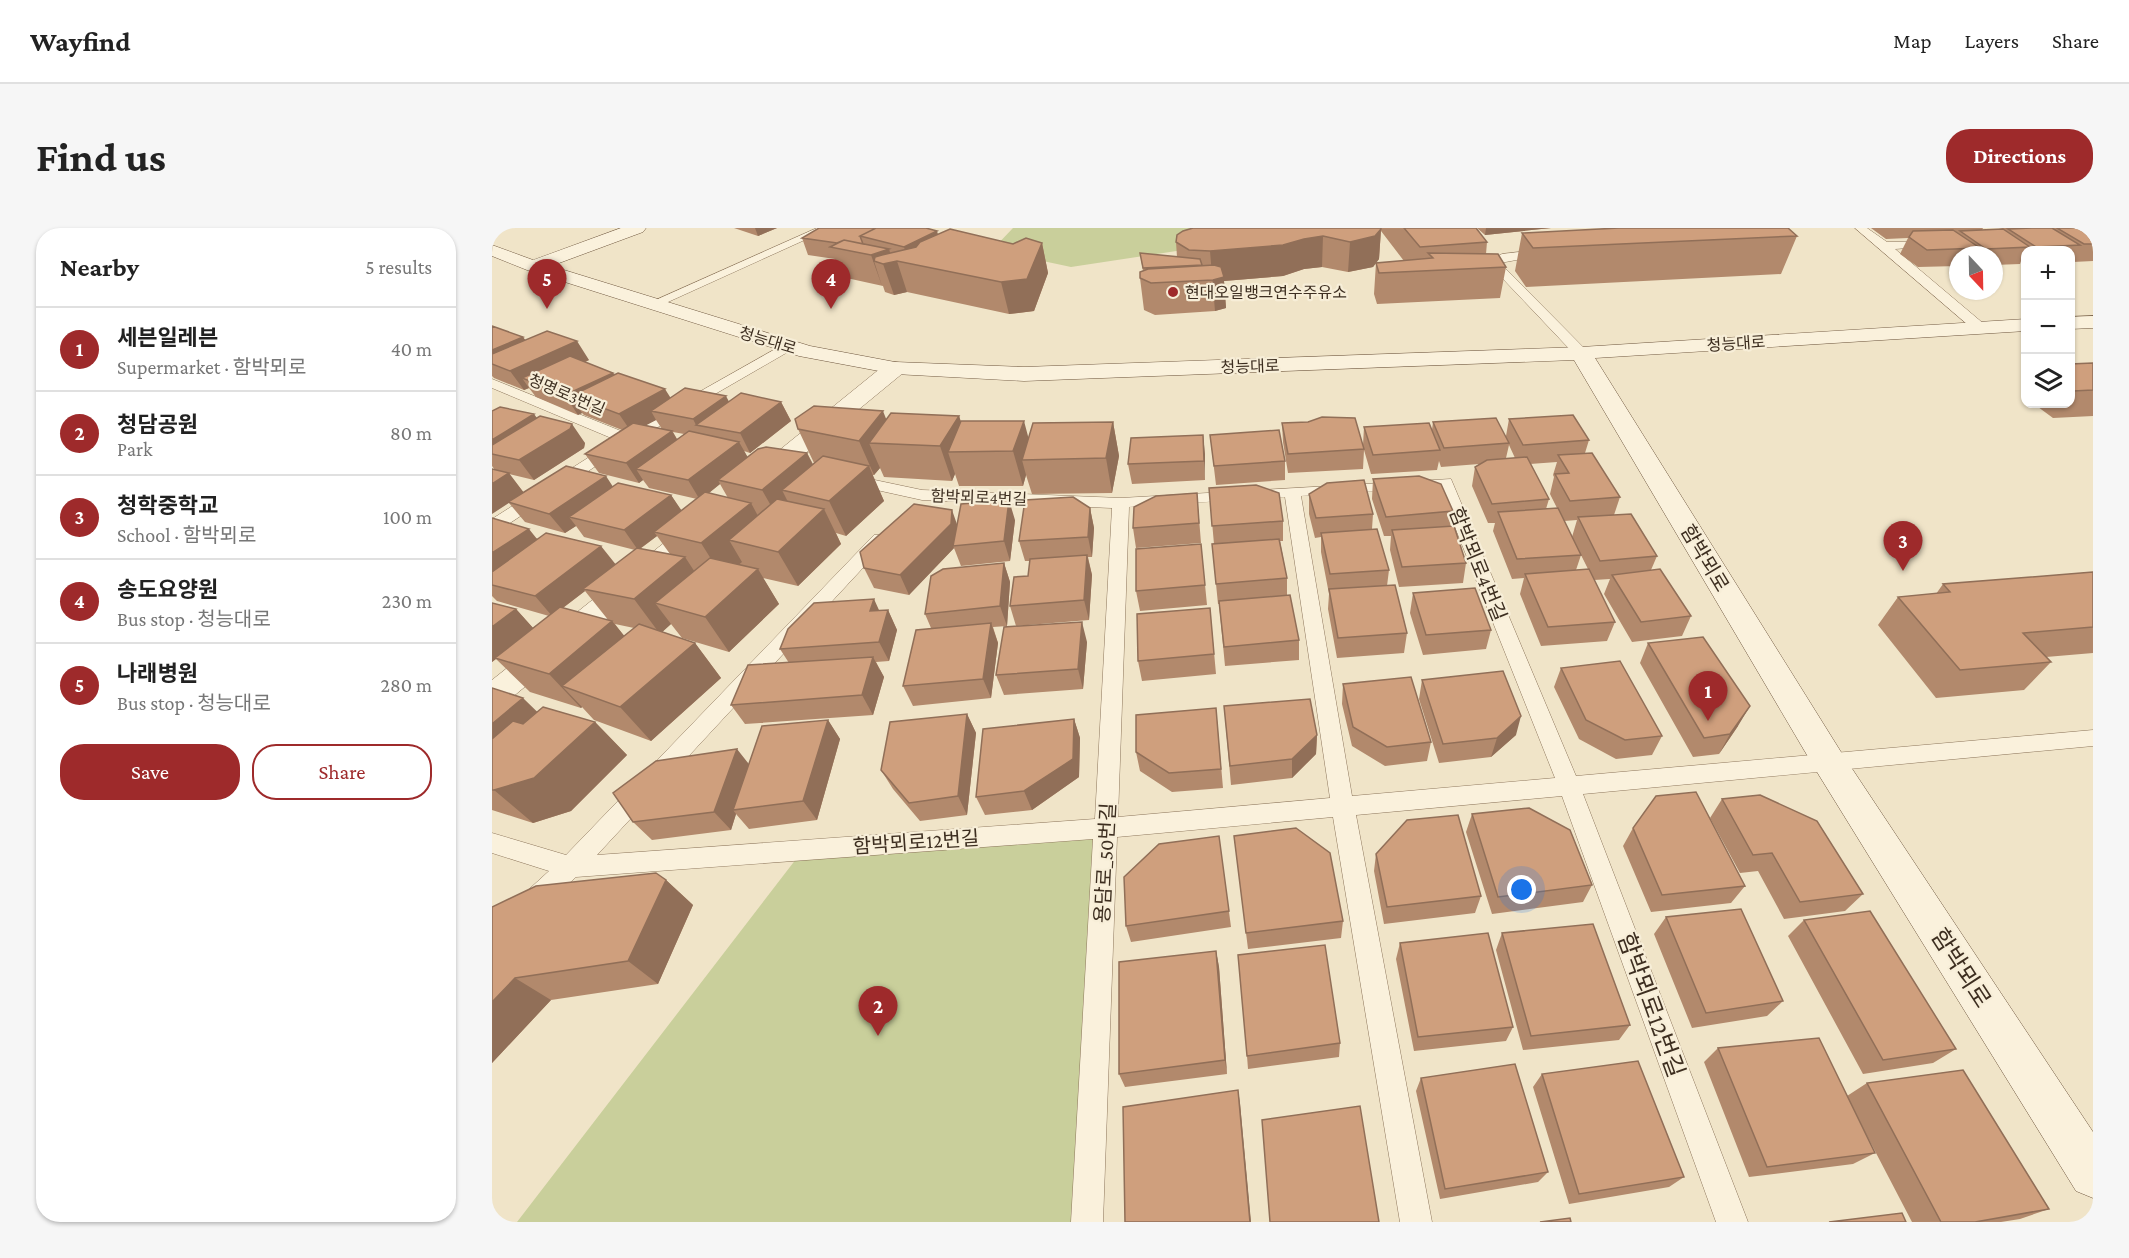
<!DOCTYPE html>
<meta charset="utf-8">
<style>
:root{--surface:#fff;--page:#f6f6f6;--text:#222;--muted:#767676;--line:#e0e0e0;--accent:#9e2a2b}
body{margin:0;font-family:"Crimson Pro","Noto Sans KR",serif;background:var(--page);color:var(--text)}
.controls{position:absolute;right:18px;top:18px;display:grid;overflow:hidden;border-radius:12px;box-shadow:0 2px 4px #0004}
.controls button{width:54px;height:54px;display:grid;place-items:center;padding:0;border:0;border-bottom:2px solid var(--line);background:var(--surface);color:var(--text);font:30px sans-serif}
.compass{position:absolute;left:1457px;top:18px;width:54px;height:54px;border-radius:50%;background:var(--surface);box-shadow:0 2px 4px #0004;rotate:158deg}
.you{position:absolute;left:1030px;top:662px;width:21px;height:21px;margin:-15px;border:4px solid #fff;border-radius:50%;background:#1a73e8;box-shadow:0 0 0 9px #1a73e833}
.badge{display:grid;place-items:center;width:39px;height:39px;border-radius:50%;background:var(--accent);color:#fff;font-size:20px;font-weight:700}
.pin{position:absolute;translate:-50% -50px;filter:drop-shadow(0 2px 3px #0008)}
.pin::after{content:'';position:absolute;top:32px;width:21px;height:18px;background:inherit;clip-path:polygon(0 0,100% 0,50% 100%)}
.list{margin:0;padding:0;list-style:none}
h2{display:flex;justify-content:space-between;align-items:center;height:78px;margin:0;padding:0 24px;font-size:26px}
h2 small{font-size:20px;font-weight:400;color:var(--muted)}
.list li{display:grid;grid-template-columns:39px 1fr auto;gap:18px;align-items:center;box-sizing:border-box;height:84px;padding:0 24px;border-top:2px solid var(--line)}
.list b{display:block;font-size:22px;white-space:nowrap}
.list p{margin:0;font-size:20px;white-space:nowrap;color:var(--muted)}
.list em{font-size:20px;font-style:normal;color:var(--muted)}
.actions{display:flex;gap:12px;padding:18px 24px}
.actions a{flex:1;padding:14px 0;border:2px solid var(--accent);border-radius:24px;text-align:center;font-size:21px;color:var(--accent)}
.actions .main{background:var(--accent);color:#fff}
.icon{flex:none;width:33px;height:33px;fill:none;stroke:currentColor;stroke-width:2;stroke-linecap:round;stroke-linejoin:round}
.map{position:relative;flex:none;width:1601px;height:994px;overflow:hidden;border-radius:24px}
header{display:flex;align-items:center;gap:36px;box-sizing:border-box;height:84px;padding:0 30px;background:var(--surface);border-bottom:2px solid var(--line)}
header strong{font-size:28px}
nav{display:flex;gap:33px;margin-inline-start:auto;font-size:21px}
.intro{display:flex;align-items:center;justify-content:space-between;box-sizing:border-box;height:144px;padding:0 36px}
h1{margin:0;font-size:42px}
.button{padding:15px 27px;border-radius:24px;background:var(--accent);color:#fff;font-size:21px;font-weight:700}
main{display:flex;gap:36px;padding:0 36px}
aside{flex:1;background:var(--surface);border-radius:24px;box-shadow:0 2px 4px #0004}
.map>svg:first-child{display:block}
.green{fill:#c9cf9b}
.lines{fill:none;stroke-linecap:round;stroke-linejoin:round}
.lane-casing{stroke:#8d765c;stroke-width:1}
.street-casing{stroke:#8d765c;stroke-width:1}
.secondary-casing{stroke:#6f573f;stroke-width:1}
.lane{fill:#faf1dc;fill-rule:evenodd}
.street{fill:#faf1dc;fill-rule:evenodd}
.secondary{fill:#faf1dc;fill-rule:evenodd}
.wall{fill:#b2896c;fill-rule:evenodd}
.shaded-wall{fill:#916f58}
.building{fill:#cf9f7d;stroke:#916f58;stroke-width:1.5}
.poi-dot{fill:#9e2a2b;stroke:#f7eed8;stroke-width:2}
.labels{text-anchor:middle;stroke-width:4.5;stroke-linejoin:round;paint-order:stroke}
.far-poi-label{font-size:16px;fill:#3d2e20;stroke:#f7eed8;text-anchor:start}
.far-street-label{font-size:16px;fill:#3d2e20;stroke:#f7eed8}
.street-label{font-size:20px;fill:#3d2e20;stroke:#f7eed8}
.near-street-label{font-size:24px;fill:#3d2e20;stroke:#f7eed8}
</style>
<header>
<strong>Wayfind</strong>
<nav><a>Map</a><a>Layers</a><a>Share</a></nav>
</header>
<div class="intro"><h1>Find us</h1><a class="button">Directions</a></div>
<main>
<aside>
<h2>Nearby<small>5 results</small></h2>
<ul class="list">
<li><span class="badge">1</span><div><b>세븐일레븐</b><p>Supermarket · 함박뫼로</p></div><em>40 m</em></li>
<li><span class="badge">2</span><div><b>청담공원</b><p>Park</p></div><em>80 m</em></li>
<li><span class="badge">3</span><div><b>청학중학교</b><p>School · 함박뫼로</p></div><em>100 m</em></li>
<li><span class="badge">4</span><div><b>송도요양원</b><p>Bus stop · 청능대로</p></div><em>230 m</em></li>
<li><span class="badge">5</span><div><b>나래병원</b><p>Bus stop · 청능대로</p></div><em>280 m</em></li>
</ul>
<div class="actions"><a class="main">Save</a><a>Share</a></div>
</aside>
<div class="map">
<svg width="1601" height="994" viewBox="0 0 1601 994">
<rect width="100%" height="100%" fill="#f0e4c8"/>
<path class="green" d="M521,0H836L579,39L500,22Z
M615,600L595,994H25L311,622Z"/>
<g class="lines">
<defs>
<path id="lane" d="M325,0H339L165,79H157L155,76Z
M1363,0H1375L1395,14L1446,13V17L1442,18L1403,21L1492,96L1493,99L1492,102H1482Z
M1053,21L1059,24L1057,26L1008,35L1094,122L1096,125L1094,128H1084L995,34L1010,26Z
M296,114L303,118L301,121L140,214L6,303L0,304V291L124,212L0,160V151L134,205Z
M359,247L430,262L629,270L959,251L1084,548L1601,502V518L1091,566L1256,994H1224L1070,568L864,587L940,994H908L841,589L625,609L611,994H579L601,611L84,649L9,719L0,723V695L57,643L0,625V605L74,627L382,307H394L397,311L394,315L105,627L603,591L620,280L430,272L353,255L351,252ZM947,259L1063,550L860,568L809,268ZM793,269L838,570L626,589L637,279Z"/>
<path id="street" d="M403,134L411,135L414,140L411,145L276,256L267,259L258,256L254,251L258,246L395,135Z
M211,289L220,291L224,297L220,303L11,477L0,481V452L202,291Z"/>
<path id="secondary" d="M129,0H154L151,4L59,38L318,118L403,134L532,139L1089,119L1534,91V103L1103,130L1349,524L1601,904V970L1584,963L1325,544L1082,132L532,153L403,146L307,128L35,42L0,28V17L41,32Z
M1601,88V100L1578,101V89Z"/>
</defs>
<use href="#lane" class="lane-casing"/>
<use href="#street" class="street-casing"/>
<use href="#secondary" class="secondary-casing"/>
<use href="#lane" class="lane"/>
<use href="#street" class="street"/>
<use href="#secondary" class="secondary"/>
</g>
<path class="wall" d="M242,0H285L266,8Z
M701,0H984L995,14L994,26L1014,39L1008,70L885,76L882,66L884,35L881,39L856,44L830,39L812,41L791,48L732,53L734,80L723,83L663,87L652,82L648,50L651,43L648,25L685,29L684,14ZM889,3L912,33L884,35L887,31Z
M985,0H1059L993,7Z
M1379,0H1491L1490,2L1511,1L1507,0H1601V33L1581,34L1578,32V22H1533V36L1529,33L1528,36L1502,37V27H1466V38L1426,39L1408,26L1416,10L1394,11Z
M1030,5L1305,8L1289,46L1034,59L1023,43Z
M446,6L521,16L550,15L556,45L542,83L517,86L415,64L402,67L393,64L391,58L350,49L343,31L316,27L310,10Z
M0,98L31,109L33,112L97,132L93,134L121,145L122,147L178,170L237,174H289L299,193L258,225L252,223L255,229L315,225L321,236L322,235L306,201L394,191L467,188L469,194L537,211L621,194L627,228L620,265L540,266L534,247L531,258H467L463,246L460,253L392,249L388,240L382,247H380L392,273L354,308L344,305L349,316L306,358L271,350L287,376L237,424L190,410L179,396L170,404L203,415L229,450L159,513L102,492L90,479L89,480L38,464L4,431L0,434V375L24,381L41,400L57,388L5,373L0,368V290L46,311L123,337L143,322L92,309L84,298L73,305L33,294L17,275L3,242L0,238V183L45,190L93,215L92,220L42,252L17,246L32,265L121,258L179,267L189,283L205,271L157,260L151,252L147,255L107,245L93,226L130,202L92,187L90,185L86,187L44,169L37,160L32,162L2,150L0,148ZM164,192L170,201L153,197ZM181,204L192,206L185,211ZM228,256L236,270L217,265ZM165,308L178,326L148,321ZM93,363L117,393L71,380ZM123,396L142,400L132,408Z
M1601,135V188L1561,190L1542,176H1578V136Z
M1533,158V169L1529,165Z
M1017,191L1097,212L1093,225L1128,269L1122,287L1165,328L1159,342L1199,388L1190,408L1140,414L1112,366L1118,351L1102,352L1123,394L1115,413L1049,418L1028,366L1032,350L1020,351L1001,303L1003,295H996L980,258L983,239L987,236L949,239L947,233L945,242L879,246L872,222L871,241L796,245L791,214L790,195L871,217L872,199L940,202L941,194L1014,208ZM1017,217L1023,230H1014ZM1065,234L1061,247L1062,249L1058,266L1065,280L1054,281L1057,271L1038,236ZM1085,292L1080,309L1072,293ZM1089,327L1096,341L1084,342Z
M711,207L713,252L640,256L636,236Z
M718,207L793,233V252L724,257Z
M881,251L961,283L958,299L974,335L971,355L907,359L898,322L899,308H892L880,271Z
M717,260L791,293V313H788L795,350V368L807,412V432L733,438L727,376H726L720,316H722Z
M705,265L709,315L644,320L641,300Z
M817,266L881,286L880,301L897,342L895,358L915,405L912,425L845,430L836,381L837,366L829,324V309L823,310L817,286Z
M598,280L602,300L600,329H596L600,347L597,392L524,398L518,378L536,348L538,333H533L527,313Z
M523,292L518,333L469,338L462,320L417,367L382,360L372,340L465,297Z
M709,316L715,377L648,383L644,363Z
M512,335L518,354L515,398L501,399L506,415L499,470L421,478L411,458L439,400L433,386Z
M1601,344V425L1554,429L1559,434L1532,462L1444,470L1386,397L1406,369L1444,366L1451,356Z
M921,365L999,402L994,421L931,427L918,385Z
M718,380L724,446L650,453L646,433Z
M396,382L405,402L397,433L384,434L392,449L381,487L253,496L239,477L297,435L288,421L388,383Z
M595,414L591,461L512,467L504,447Z
M1156,415L1246,498L1227,526L1201,529L1148,435Z
M1069,440L1170,508L1160,527L1124,531L1087,511L1062,459Z
M930,452L1024,507L999,529L947,535L927,471Z
M851,456L939,514L935,533L893,538L860,518L850,476Z
M0,460L45,484L103,494L135,527L79,583L41,595L0,582Z
M732,478L825,507L824,526L800,550L739,557Z
M724,480L731,560L680,564L648,543L644,524Z
M475,486L484,505L475,587L428,593L401,561L389,542Z
M582,491L588,510L587,549L540,582L493,587L484,569Z
M336,492L348,511L325,592L257,601L244,586L239,602L160,612L141,594L257,536Z
M1230,571L1371,666L1353,683L1292,691L1266,643L1248,645L1218,590Z
M980,586L1100,657L1091,674L1000,686L974,604Z
M1141,600L1253,658L1239,675L1159,684L1131,618Z
M727,608L739,699L639,714L634,698Z
M742,608L851,693L849,710L756,721Z
M884,626L989,668L983,685L892,696L882,643Z
M174,652L201,677L166,756L59,772L0,835V679Z
M1174,689L1291,773L1275,788L1200,800L1162,706Z
M1312,692L1464,821L1441,835L1371,846L1296,708Z
M1010,705L1138,797L1127,812L1031,822L1004,722Z
M908,715L1021,799L1014,813L922,823L904,731Z
M724,723L727,739L735,846L633,859L627,846Z
M848,815L847,829L756,841L755,828Z
M1226,820L1355,868L1375,855L1557,981L1528,991L1509,994H1420L1360,879L1383,925L1361,936L1257,949L1212,834Z
M1050,846L1192,949L1177,959L1077,976L1041,859Z
M929,850L1056,944L1046,954L948,971L924,863Z"/>
<path class="shaded-wall" d="M263,0H285L266,8Z
M994,0H1059L993,7Z
M889,1L887,31L881,39L856,44L858,14Z
M445,3L454,33L417,36L412,19Z
M831,8L830,39L812,41L791,48L732,53L734,80L723,83L718,23Z
M550,15L556,45L542,83L517,86L509,54Z
M397,21L401,34L405,33L415,64L402,67L391,36L382,33L390,58L379,27Z
M31,109L44,127L0,136V122Z
M85,113L97,132L45,156L30,150L37,160L32,162L18,143Z
M121,145L133,163L79,168L90,185L86,187L73,167Z
M173,161L185,180L159,183L164,192L140,205L127,186Z
M234,168L244,187L204,197L201,191Z
M289,174L299,193L258,225L248,205Z
M391,183L404,216L377,215L388,240L382,247L367,213Z
M42,186L57,206L0,219V212Z
M467,188L478,222L456,224L463,246L460,253L448,218Z
M532,193L541,227L530,232L534,247L531,258L521,223Z
M621,194L627,228L620,265L614,230Z
M80,196L93,215L92,220L42,252L27,232Z
M180,203L192,223L144,241L151,252L147,255L134,235Z
M711,207L713,226V252L712,233Z
M247,214L258,233L226,252L228,256L208,272L196,252Z
M315,225L332,259L290,262L302,286L290,297L270,262Z
M377,238L392,273L354,308L337,273Z
M17,245L32,265L0,286V256Z
M114,248L127,268L77,289L84,298L73,305L57,286Z
M179,267L192,286L162,304L165,308L146,322L132,302Z
M517,272L523,292L518,333L512,313Z
M259,275L278,310L237,312L250,334L231,350L209,315Z
M598,280L602,300L600,329L596,309Z
M332,281L349,316L306,358L286,324Z
M460,282L467,302L461,318L462,320L417,367L408,347Z
M37,301L53,321L0,357V325Z
M109,318L125,338L91,361L93,363L60,388L43,368Z
M595,327L600,347L597,392L592,372Z
M193,329L216,364L163,375L179,396L168,406L142,371Z
M512,335L518,354L515,398L508,378Z
M266,341L287,376L237,424L213,389Z
M382,371L391,391L378,383Z
M24,381L42,401L0,434V399Z
M396,382L405,402L397,433L387,414Z
M120,393L149,428L70,458L90,479L89,480L57,446Z
M590,394L595,414L591,461L586,441Z
M499,395L506,415L499,470L491,451Z
M203,415L229,450L159,513L128,479Z
M381,429L392,449L381,487L370,467Z
M31,470L66,504L0,562V496Z
M1258,478L1246,498L1227,526L1238,506Z
M475,486L484,505L475,587L466,568Z
M1029,488L1024,507L999,529L1005,510Z
M582,491L588,510L587,549L540,582L532,563Z
M336,492L348,511L325,592L311,573Z
M103,494L135,527L79,583L41,595L2,562Z
M825,507L824,526L800,550V531Z
M245,521L260,540L241,582L244,586L239,602L222,584Z
M174,652L201,677L166,756L136,733Z
M724,723L727,739L735,846L733,832Z
M23,750L59,772L0,835V774Z
M746,862L748,875L759,994H758Z"/>
<path class="building" d="M327,0H384L368,8L371,16L352,12L345,15L310,10Z
M384,0H434L445,3L412,19L368,8Z
M701,0H889V1L883,8L858,14L831,8L812,11L791,17L718,23L697,22L684,14L685,7L691,3Z
M912,0H984L995,14L928,19Z
M1127,0H1296L1305,8L1041,20L1030,5Z
M1540,0H1560L1588,17L1544,19L1516,1Z
M1565,0H1601V16H1592Z
M458,1L521,16L534,10L550,15L535,51L509,54L405,33L391,36L382,33L383,29L390,27L424,19L428,14Z
M1511,1L1538,19L1494,21L1468,3Z
M1461,2L1488,20L1435,22L1417,9L1421,3Z
M352,12L397,21L379,27L338,19Z
M648,25L708,31L710,37L651,40Z
M936,25L1006,26L1014,39L887,45L884,35L941,30Z
M722,37L729,39L732,49L721,52L659,55L648,50V44L656,41Z
M0,98L31,109L0,122Z
M55,103L85,113L18,143L0,136V126Z
M78,128L121,145L73,167L30,150Z
M1601,135V162L1581,163L1578,161V136Z
M126,145L173,161L127,186L79,168Z
M193,160L234,168L201,191L159,183Z
M249,165L289,174L248,205L204,197Z
M322,178L391,183L367,213L306,201L303,191Z
M8,179L42,186L0,212V183Z
M399,185L467,188L448,218L377,215Z
M1081,187L1097,212L1031,217L1017,191Z
M48,188L80,196L78,201L27,232L0,226V217Z
M830,189L863,190L872,221L796,226L790,195L816,194Z
M1004,190L1017,215L952,220L941,194Z
M469,193H532L521,223L456,224Z
M621,194L614,230L530,232L541,195Z
M141,195L180,203L134,235L93,226Z
M937,195L948,222L881,227L872,199Z
M787,202L793,233L722,238L718,207Z
M197,203L247,214L196,252L144,241Z
M711,207L712,233L636,236L639,210Z
M274,219L315,225L270,262L226,252L266,221Z
M1100,225L1128,269L1078,273L1063,246L1077,245L1066,227Z
M331,228L377,238L337,273L290,262Z
M1035,229L1057,271L1000,276L983,239L995,232Z
M74,238L114,248L57,286L16,274Z
M0,241L17,245L0,256Z
M927,248L949,256L961,283L894,289L881,251Z
M872,252L881,286L824,290L817,266L835,255Z
M126,255L179,267L132,302L77,289Z
M764,257L787,265L791,293L720,298L717,260Z
M213,264L259,275L209,315L162,304Z
M705,265L707,295L641,300L642,279L664,268Z
M581,269L598,280L596,309L527,313L533,272Z
M285,271L332,281L286,324L237,312Z
M517,272L512,313L461,318L469,276Z
M422,276L460,282L459,296L408,347L372,340L368,324Z
M1066,280L1089,327L1025,331L1006,284Z
M1139,286L1165,328L1108,333L1086,289Z
M0,290L37,301L0,325Z
M962,298L974,335L910,339L900,302Z
M885,301L897,342L838,346L829,305Z
M54,305L109,318L43,368L0,357V344Z
M787,311L795,350L724,356L720,316Z
M709,316L713,357L644,363V321Z
M145,320L193,329L142,371L91,361Z
M595,327L592,372L518,378L522,349L536,348L538,331Z
M218,330L266,341L213,389L163,375Z
M512,335L508,378L433,386L439,348L451,341Z
M1097,341L1123,394L1056,399L1033,346Z
M1168,341L1199,388L1149,394L1120,347Z
M1601,344V399L1531,405L1559,434L1468,442L1406,369L1458,364L1451,356Z
M903,357L915,405L846,410L837,361Z
M983,360L999,402L934,407L921,365Z
M798,367L807,412L732,419L727,373Z
M382,371L378,383L396,382L387,414L288,421L296,401L322,375Z
M0,375L24,381L0,399Z
M68,379L120,393L57,446L3,430Z
M718,380L722,426L646,433L645,386Z
M590,394L586,441L504,447L512,399Z
M499,395L491,451L411,458L424,402Z
M147,396L203,415L128,479L70,458Z
M1211,409L1258,478L1238,506L1212,510L1156,415Z
M381,429L370,467L239,477L256,437Z
M1128,433L1170,508L1133,512L1094,492L1069,440Z
M1011,443L1029,488L1005,510L951,516L930,452Z
M919,449L939,514L895,519L861,499L851,456Z
M0,460L31,470L0,496Z
M818,471L825,507L800,531L738,538L732,478Z
M51,479L103,494L42,550L2,562H0V511L21,493L31,496Z
M724,480L729,541L677,545L644,524V487Z
M475,486L466,568L417,575L389,542L398,494Z
M582,491L581,531L532,563L484,569L491,501Z
M336,492L311,573L241,582L270,498Z
M245,521L222,584L141,594L121,565L164,533Z
M1204,564L1253,658L1170,667L1141,600L1164,568Z
M1268,567L1325,593L1371,666L1308,674L1280,625L1261,627L1230,571Z
M1037,580L1078,602L1100,657L1006,669L980,586Z
M966,587L989,668L895,679L884,626L915,592Z
M804,600L838,625L851,693L754,705L742,608Z
M727,608L737,683L634,698L632,649L667,616Z
M164,645L174,652L136,733L23,750L0,774V679L44,658Z
M1249,681L1291,773L1214,785L1174,689Z
M1378,683L1464,821L1391,832L1312,692Z
M1101,696L1138,797L1039,808L1010,705Z
M996,705L1021,799L926,809L908,715Z
M833,717L848,815L755,828L746,727Z
M724,723L733,832L627,846V734Z
M1327,810L1383,925L1275,939L1226,820Z
M1146,833L1192,949L1087,966L1050,846Z
M1023,836L1056,944L953,961L929,850Z
M1471,842L1557,981L1483,994H1449L1375,855Z
M746,862L758,994H633L631,879Z
M868,878L887,994H778L770,892Z
M1410,985L1414,994H1337Z
M1078,990L1079,994H1048Z"/>
<circle class="poi-dot" cx="681" cy="64" r="6"/>
<g class="labels">
<g class="far-poi-label">
<text x="693" y="70">현대오일뱅크연수주유소</text>
</g>
<g class="far-street-label">
<text transform="translate(276 112) rotate(17)" y="6">청능대로</text>
<text transform="translate(1244 115) rotate(-4)" y="6">청능대로</text>
<text transform="translate(758 138) rotate(-2)" y="6">청능대로</text>
<text transform="translate(75 166) rotate(23)" y="6">청명로3번길</text>
<text transform="translate(487 269) rotate(2)" y="6">함박뫼로4번길</text>
</g>
<g class="street-label">
<text transform="translate(1213 330) rotate(59)" y="7">함박뫼로</text>
<text transform="translate(986 336) rotate(68)" y="7">함박뫼로4번길</text>
<text transform="translate(424 614) rotate(-4)" y="7">함박뫼로12번길</text>
<text transform="translate(613 635) rotate(-87)" y="7">용담로_50번길</text>
</g>
<g class="near-street-label">
<text transform="translate(1469 740) rotate(57)" y="8">함박뫼로</text>
<text transform="translate(1159 777) rotate(70)" y="8">함박뫼로12번길</text>
</g>
</g>
</svg>
<div class="controls">
<button>+</button>
<button>−</button>
<button><svg class="icon" aria-label="layers" viewBox="0 0 24 24"><path d="M12 4l9 5-9 5-9-5zM3 14l9 5 9-5"/></svg></button>
</div>
<svg class="compass" viewBox="-18 -18 36 36"><path d="M0-13l5 13h-10z" fill="#e53935"/><path d="M0 13l5-13h-10z" fill="#767676"/></svg>
<div class="you"></div>
<div class="pin badge" style="left:1216px;top:493px">1</div>
<div class="pin badge" style="left:386px;top:808px">2</div>
<div class="pin badge" style="left:1411px;top:343px">3</div>
<div class="pin badge" style="left:339px;top:81px">4</div>
<div class="pin badge" style="left:55px;top:81px">5</div>
</div>
</main>
